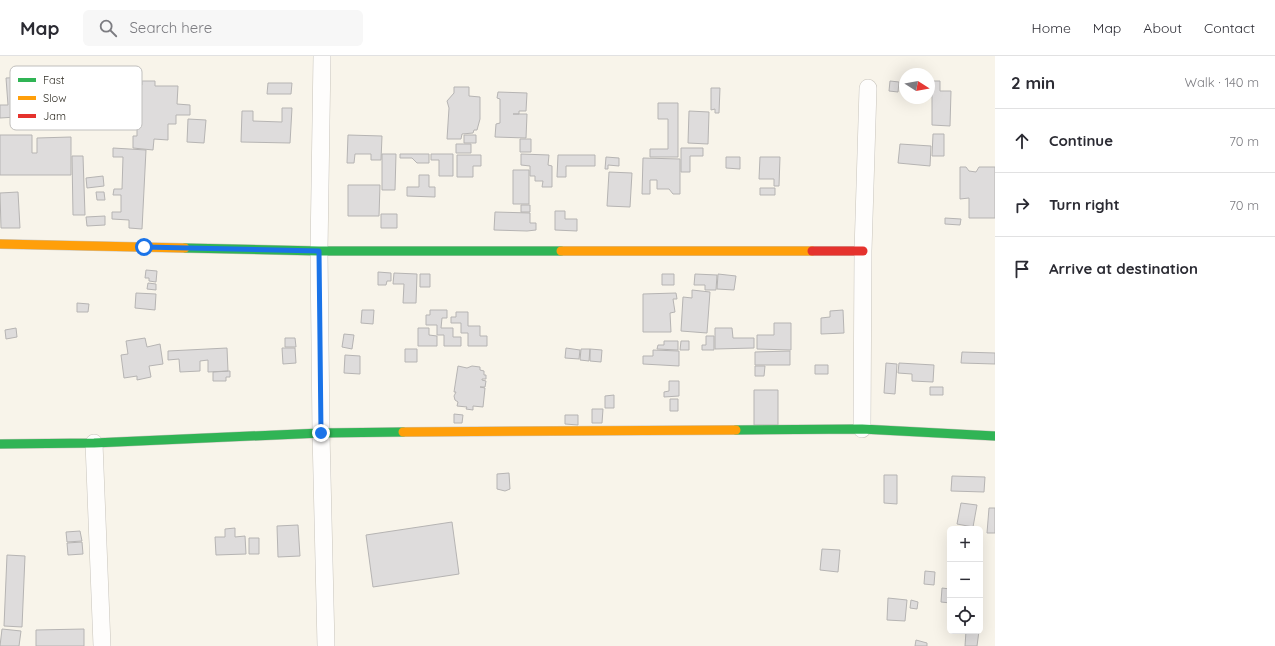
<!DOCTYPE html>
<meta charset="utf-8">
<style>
:root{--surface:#fff;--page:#f7f7f7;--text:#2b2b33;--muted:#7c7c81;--line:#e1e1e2}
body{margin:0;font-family:Quicksand,sans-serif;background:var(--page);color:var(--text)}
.controls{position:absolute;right:12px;bottom:12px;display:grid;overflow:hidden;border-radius:6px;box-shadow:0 4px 16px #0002}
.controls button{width:36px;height:36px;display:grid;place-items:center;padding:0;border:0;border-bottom:1px solid var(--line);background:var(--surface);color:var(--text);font:20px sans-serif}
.compass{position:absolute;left:899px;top:12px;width:36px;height:36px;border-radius:50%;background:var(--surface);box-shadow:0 4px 16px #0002;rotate:101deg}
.stop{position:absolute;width:12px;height:12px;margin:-9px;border:3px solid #1a73e8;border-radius:50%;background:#fff}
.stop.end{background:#1a73e8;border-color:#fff;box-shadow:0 1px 4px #0008}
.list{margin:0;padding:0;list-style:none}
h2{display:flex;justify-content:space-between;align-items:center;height:52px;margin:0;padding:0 16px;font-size:17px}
h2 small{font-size:13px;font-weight:400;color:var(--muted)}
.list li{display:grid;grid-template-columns:26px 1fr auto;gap:12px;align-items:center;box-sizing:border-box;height:64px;padding:0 16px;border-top:1px solid var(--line)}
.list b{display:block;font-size:15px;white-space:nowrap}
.list em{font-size:13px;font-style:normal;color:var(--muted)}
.icon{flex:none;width:22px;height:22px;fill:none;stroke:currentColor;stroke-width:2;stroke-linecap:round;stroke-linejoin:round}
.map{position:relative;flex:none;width:995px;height:590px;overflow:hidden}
header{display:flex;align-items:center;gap:24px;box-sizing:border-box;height:56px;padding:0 20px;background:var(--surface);border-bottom:1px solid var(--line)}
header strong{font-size:19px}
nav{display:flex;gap:22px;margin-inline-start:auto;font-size:14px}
.search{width:280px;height:36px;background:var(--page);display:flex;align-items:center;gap:10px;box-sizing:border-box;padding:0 14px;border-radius:6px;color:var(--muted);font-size:15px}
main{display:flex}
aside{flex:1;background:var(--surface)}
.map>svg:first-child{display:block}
.building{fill:#dedcdc;stroke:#b6b4b3}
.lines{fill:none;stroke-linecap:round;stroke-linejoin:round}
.street-casing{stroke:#c8c4bc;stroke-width:18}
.fast-casing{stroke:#c8c4bc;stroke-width:10}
.slow-casing{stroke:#c8c4bc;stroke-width:10}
.jam-casing{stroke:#c8c4bc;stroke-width:10}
.street{stroke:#fefdfc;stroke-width:17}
.fast{stroke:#30b455;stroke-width:9}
.slow{stroke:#ff9f0a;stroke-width:9}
.jam{stroke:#e5322d;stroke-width:9}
.route{stroke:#1a73e8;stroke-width:5}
.key{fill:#fff;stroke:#c0bfbd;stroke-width:1}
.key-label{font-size:11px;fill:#2e2b22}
</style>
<header>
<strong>Map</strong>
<div class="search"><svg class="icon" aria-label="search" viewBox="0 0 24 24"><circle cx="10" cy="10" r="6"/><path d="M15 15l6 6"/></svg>Search here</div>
<nav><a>Home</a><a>Map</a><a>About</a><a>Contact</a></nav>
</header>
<main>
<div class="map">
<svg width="995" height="590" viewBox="0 0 995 590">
<rect width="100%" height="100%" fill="#f8f4ea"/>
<path class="building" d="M30,21L33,60L0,62V49H8L6,22Z
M142,25H155V30H178L177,48L190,49V59H176V68H168V84L154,83L153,94L133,92V80H137V70H130L131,55H120L121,36L134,37V29H142Z
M890,25L899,26L898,36L889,35Z
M932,25H940V35H951L950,70L932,69Z
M268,27H292L291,38H267Z
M454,31H469V40L480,41V63L477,74H474L473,77L462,78L461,83H447L449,52L447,45L454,37Z
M711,32H720L719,57H715V53L711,54Z
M498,36L527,37L526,55H519V58H513H527L526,82L495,81L496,68L500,67V43L497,42Z
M658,47H678V101H650V93H668V63H658Z
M282,52H292L290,87L241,86L242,55H253V65L282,66Z
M689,55L709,56L708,88L688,87Z
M188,63L206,64L204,87L187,86Z
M933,78H944V100H932Z
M0,79H32V97H37V82L71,81V119H0Z
M348,79L382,80L381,104H371V98H355L354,107H347Z
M464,79H476V87H464Z
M520,83H531V96H520Z
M456,88H471V97H456Z
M900,88L931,90L930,110L898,107Z
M113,92L146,94L142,173L129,172V164L112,163V156H121V139H113L114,133H122L123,101H113Z
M681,92H703V100H690V116H681Z
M382,98H396L395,134H382Z
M400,98H429V107H417L412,102H400Z
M431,98H453V120H439V104H431Z
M521,98L549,99L548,109L552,110V131H542L543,125H535V120H530V110L521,109Z
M457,99H481V110H473V121H457Z
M558,99H595V110H566V121H557Z
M72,100H83L85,159H73Z
M606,101L619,102V110L608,109V113H605Z
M726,101H740V113L726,112Z
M760,101H780L779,130H774V123H759Z
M643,102L680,103V138H673L669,133H657V124H650V138H642Z
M960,111H966L969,115L976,116L979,111H995V162H969V142L960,143Z
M513,114H529V148H513Z
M609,116L632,117L630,151L607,150Z
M419,119H429V131H435V141L407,140V131H419Z
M103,120L104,130L87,132L86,122Z
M348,129H380L379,160H348Z
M760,132H775V139H760Z
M18,136L20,172H1L0,137Z
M96,136H104L105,144H97Z
M521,149H530V156H521Z
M555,155H565V163H577V175L555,174Z
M495,156L530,157V167H536V174L527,175L494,174Z
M381,158H397V172H381Z
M105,160V169L87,170L86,161Z
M945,162L961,163L960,169L945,168Z
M146,214L157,215L156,226L149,225V222H145Z
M378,216L391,217V225H387L386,229H378Z
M394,217L417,218L416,247H403L404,228H393Z
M420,218H430V231H420Z
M662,218H674V229H662Z
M695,218L717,219L716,234H705V229H694Z
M718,218L736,220L734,234L717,233Z
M148,227L156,228V234L147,233Z
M692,234L710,236L707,277L681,275L683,241L692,242Z
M136,237L156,238L155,254L135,252Z
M676,237L677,243H673L675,256L670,257L671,276H643V238Z
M77,247L89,248L88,256H77Z
M362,254H374L373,268L361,267Z
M430,254H447V262H442L441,272H453V281H461V290H444V279H437V269H426V259H430Z
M843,254L844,277L821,278V262L830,261V255Z
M456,256H468V270H480V280H487V290H468V277H461V267H451V261H456Z
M774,267H791V294L757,293V279H774Z
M16,272L17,281L6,283L5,274Z
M418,272H429V279L437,280V290H418Z
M715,272H732L733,282H754V292L715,293Z
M344,278L354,279L352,293L342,291Z
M706,280H714V294H702V289H706Z
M145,282L147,291L160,288L163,308L149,310L151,321L137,324V320L124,322L121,299L128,298L126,285Z
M285,282H295L296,291H285Z
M664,285H678V294L657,293L658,289H664Z
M681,285H689V294H680Z
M227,292L228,315L208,316V304L200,305V315L180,316L179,303L168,304V295Z
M282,292H295L296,307L283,308Z
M566,292L580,294L579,303L565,302Z
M405,293H417V306H405Z
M581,293H590L589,305L580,304Z
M590,293L602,294L601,306L590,305Z
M653,294L679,295V310L643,308V300H653Z
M790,295V309H755V296Z
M962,296L995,297V308L961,307Z
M345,299L360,300V318L344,317Z
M886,307L897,308L895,338L884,337Z
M899,307L934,309L933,326L912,325V318L898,317Z
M815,309H828V318H815Z
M458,310L467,312L472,310L480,311V314L484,315V319H486V323H482V324L486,325L485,331H480L485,332L483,351L473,350V354L466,353L467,351L457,350L458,346L455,344L454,340L456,336H454Z
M755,310H765L764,320H755Z
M230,315V321H226V325H213V316Z
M669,325H679V340L664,341V336L669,335Z
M930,331H943V339H930Z
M754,334H778V369H754Z
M614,339V352H605V340Z
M670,343H678V355H670Z
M592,353H603L602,367H592Z
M454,358L463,359L462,367H454Z
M565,359H578V369L565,368Z
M509,417L510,433L505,435L497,433V418Z
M884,419H897V448L884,447Z
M952,420L985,421L984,436L951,435Z
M961,447L977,449L973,471L957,468Z
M989,452H995V477H987Z
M452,466L459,518L373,531L366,479Z
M298,469L300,500L278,501L277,470Z
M235,472V481L245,480L246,498L216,499L215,481H225V473Z
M80,475L82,485L67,486L66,476Z
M249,482H259V498H249Z
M82,486L83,498L68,499L67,487Z
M822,493L840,494L838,516L820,514Z
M7,499L25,500L22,571L4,570Z
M980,513H982V528H980Z
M925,515L935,516L934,529L924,528Z
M942,532L950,533V547L941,546Z
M888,542L907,544L905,565L887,564Z
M911,544L918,546L917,553L910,552Z
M2,573L21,575L19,590H0Z
M84,573V590H36V574Z
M966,575H979L977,590H965Z
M916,584L927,587V590H915Z"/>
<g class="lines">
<defs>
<path id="street" d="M322,0L319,195L321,377L326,590
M862,373L863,195L868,32
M94,387L102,590"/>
<path id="fast" d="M185,192L319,195H561
M736,374L862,373L995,380
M0,388L94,387L321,377L403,376"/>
<path id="slow" d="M0,188L185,192
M561,195H812
M403,376L736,374"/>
<path id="jam" d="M812,195H863"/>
</defs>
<use href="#street" class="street-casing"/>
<use href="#fast" class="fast-casing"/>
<use href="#slow" class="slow-casing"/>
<use href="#jam" class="jam-casing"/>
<use href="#street" class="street"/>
<use href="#fast" class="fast"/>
<use href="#slow" class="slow"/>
<use href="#jam" class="jam"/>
</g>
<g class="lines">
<path class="route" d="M144,191L319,195L321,377"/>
</g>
<rect x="10" y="10" width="132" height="64" rx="6" class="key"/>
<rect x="18" y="22" width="18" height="4" fill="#30b455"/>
<rect x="18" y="40" width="18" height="4" fill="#ff9f0a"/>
<rect x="18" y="58" width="18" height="4" fill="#e5322d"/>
<g class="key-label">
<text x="43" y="28">Fast</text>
<text x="43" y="46">Slow</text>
<text x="43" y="64">Jam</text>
</g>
</svg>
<div class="controls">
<button>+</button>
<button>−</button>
<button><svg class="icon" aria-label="locate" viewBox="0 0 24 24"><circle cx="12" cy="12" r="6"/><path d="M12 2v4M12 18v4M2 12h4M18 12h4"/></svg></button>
</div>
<svg class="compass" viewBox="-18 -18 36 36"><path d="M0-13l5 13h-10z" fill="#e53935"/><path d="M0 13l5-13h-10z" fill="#7c7c81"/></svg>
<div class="stop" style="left:144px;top:191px"></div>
<div class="stop end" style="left:321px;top:377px"></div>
</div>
<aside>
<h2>2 min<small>Walk · 140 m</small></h2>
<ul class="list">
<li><svg class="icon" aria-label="ahead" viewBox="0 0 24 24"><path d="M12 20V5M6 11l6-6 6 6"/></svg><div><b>Continue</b></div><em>70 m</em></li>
<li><svg class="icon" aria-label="right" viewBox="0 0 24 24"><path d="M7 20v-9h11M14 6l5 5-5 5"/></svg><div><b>Turn right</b></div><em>70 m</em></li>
<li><svg class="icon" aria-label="arrive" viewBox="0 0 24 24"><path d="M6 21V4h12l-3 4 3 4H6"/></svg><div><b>Arrive at destination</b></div></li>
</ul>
</aside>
</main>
